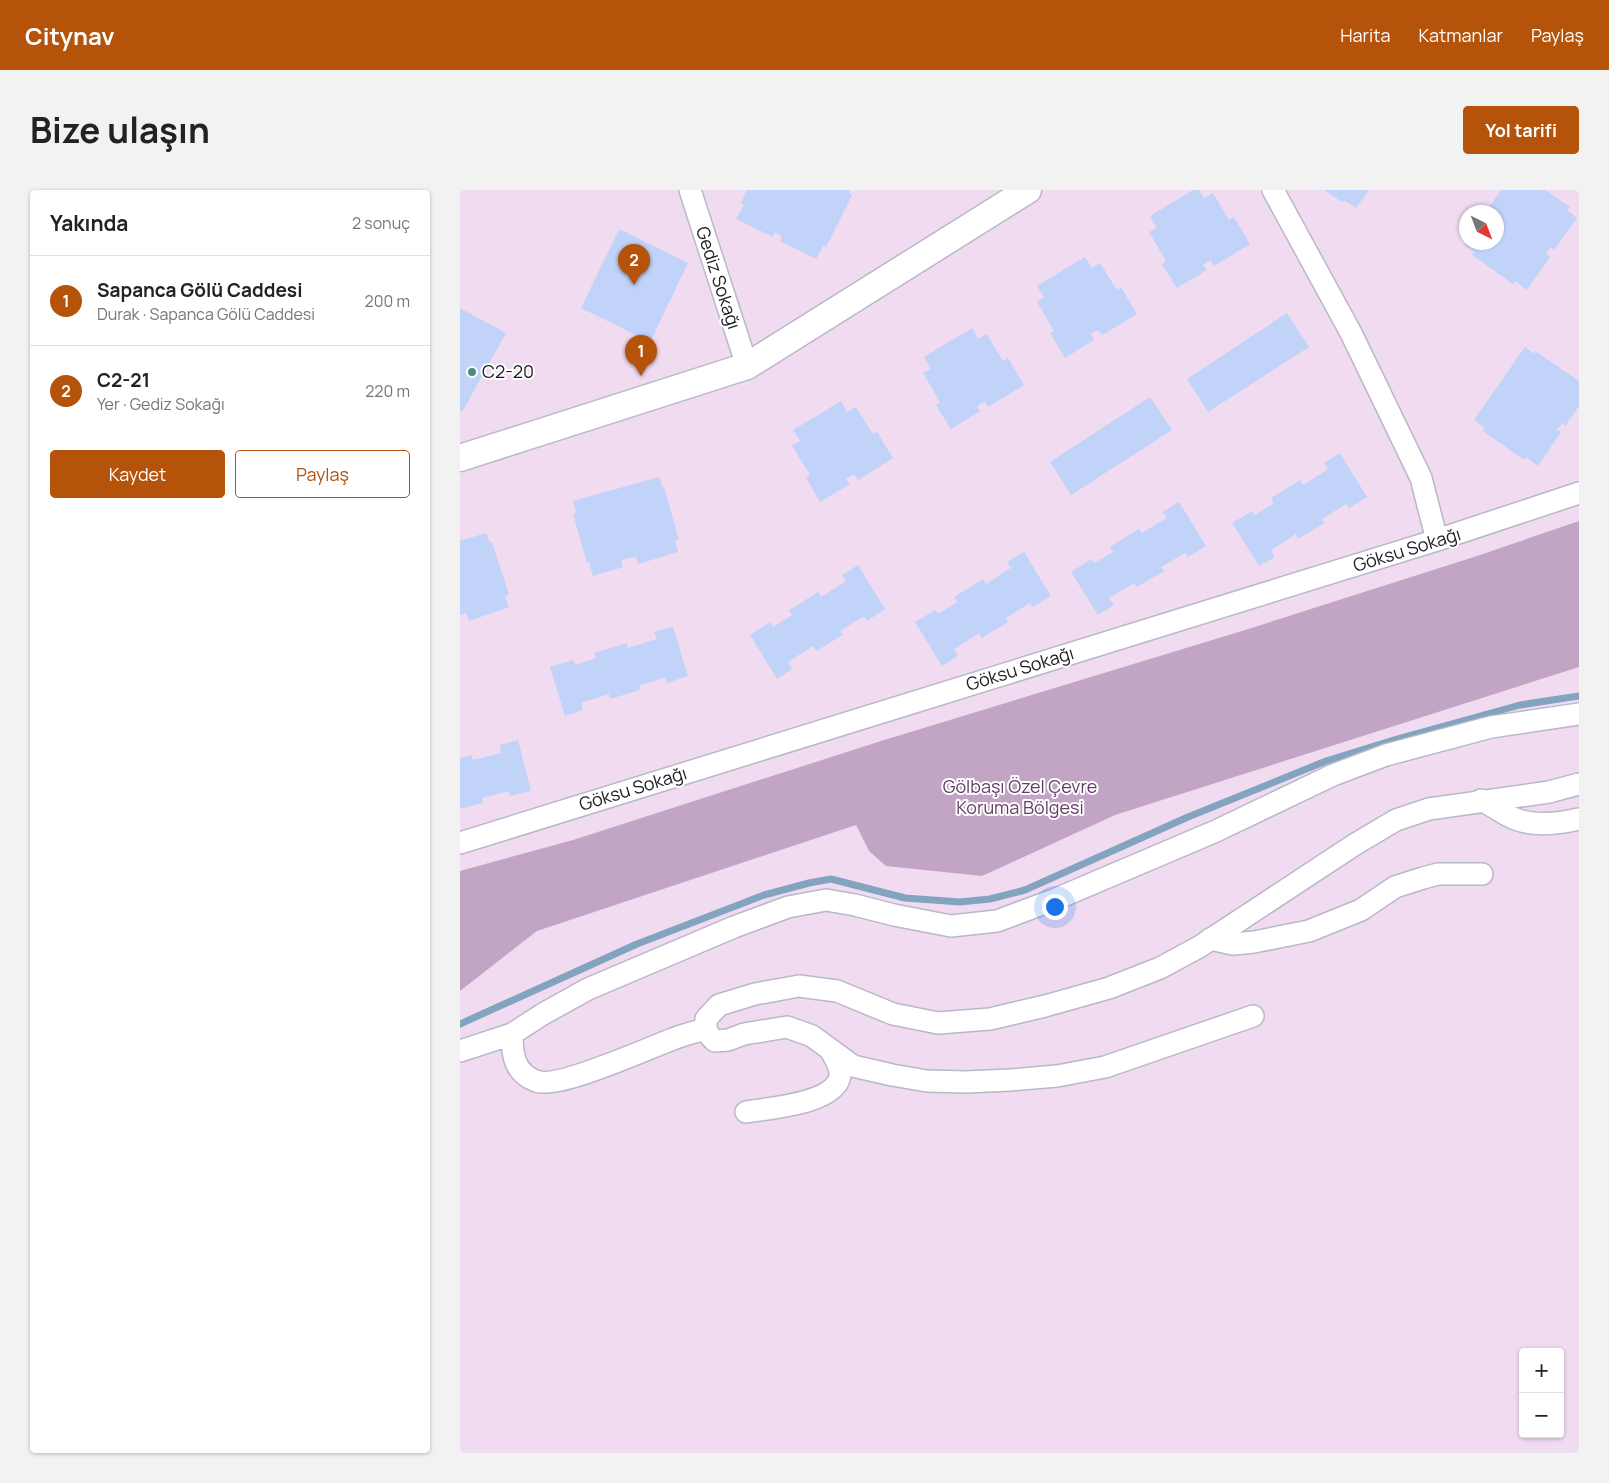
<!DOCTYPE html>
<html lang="tr">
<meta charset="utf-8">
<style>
:root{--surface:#fff;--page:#f2f2f2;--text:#222;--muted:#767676;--line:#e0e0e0;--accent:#b45309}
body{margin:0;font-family:Manrope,sans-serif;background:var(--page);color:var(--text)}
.controls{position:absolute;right:15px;bottom:15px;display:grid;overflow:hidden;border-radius:5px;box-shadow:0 1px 4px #0004}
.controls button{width:45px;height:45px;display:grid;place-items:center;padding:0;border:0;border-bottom:1px solid var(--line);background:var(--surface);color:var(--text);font:25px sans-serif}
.compass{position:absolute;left:999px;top:15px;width:45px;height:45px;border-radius:50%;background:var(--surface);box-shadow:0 1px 4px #0004;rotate:138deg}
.you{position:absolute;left:594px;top:716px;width:18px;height:18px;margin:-12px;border:4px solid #fff;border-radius:50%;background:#1a73e8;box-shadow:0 0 0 8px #1a73e833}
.badge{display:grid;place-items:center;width:32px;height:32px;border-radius:50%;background:var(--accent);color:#fff;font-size:16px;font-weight:700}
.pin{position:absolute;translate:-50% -41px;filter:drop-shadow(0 1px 2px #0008)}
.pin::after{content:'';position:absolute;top:26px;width:18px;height:15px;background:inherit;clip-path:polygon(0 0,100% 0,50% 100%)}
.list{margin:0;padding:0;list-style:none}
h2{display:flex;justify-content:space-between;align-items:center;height:65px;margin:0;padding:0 20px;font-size:21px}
h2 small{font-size:16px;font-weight:400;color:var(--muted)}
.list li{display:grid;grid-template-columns:32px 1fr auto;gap:15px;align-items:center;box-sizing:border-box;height:90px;padding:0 20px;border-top:1px solid var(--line)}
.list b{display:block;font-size:19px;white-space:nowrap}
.list p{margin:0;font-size:16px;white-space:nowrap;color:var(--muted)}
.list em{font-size:16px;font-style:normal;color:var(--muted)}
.actions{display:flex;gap:10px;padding:15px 20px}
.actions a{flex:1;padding:11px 0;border:1px solid var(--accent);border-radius:5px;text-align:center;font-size:18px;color:var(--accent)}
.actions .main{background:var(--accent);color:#fff}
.map{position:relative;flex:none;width:1119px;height:1263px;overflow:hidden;border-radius:5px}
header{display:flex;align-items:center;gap:30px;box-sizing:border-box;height:70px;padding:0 25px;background:var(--accent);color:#fff}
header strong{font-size:24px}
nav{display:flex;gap:28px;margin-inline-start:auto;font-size:18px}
.intro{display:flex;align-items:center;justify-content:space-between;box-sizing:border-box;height:120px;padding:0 30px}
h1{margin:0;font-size:35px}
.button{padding:12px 22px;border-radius:5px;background:var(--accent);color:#fff;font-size:18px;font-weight:700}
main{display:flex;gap:30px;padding:0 30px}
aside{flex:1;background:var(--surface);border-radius:5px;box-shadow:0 1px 4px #0004}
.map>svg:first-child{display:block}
.green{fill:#f0dbf1;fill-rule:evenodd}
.forest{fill:#c2a5c4}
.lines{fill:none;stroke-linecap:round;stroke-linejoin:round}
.stream{stroke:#83a4bf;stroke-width:7}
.building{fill:#c1d3f8}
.minor-casing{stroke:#b8b8c9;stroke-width:24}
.tertiary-casing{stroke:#b8b8c9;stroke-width:29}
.minor{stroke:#fff;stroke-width:21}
.tertiary{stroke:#fff;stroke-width:26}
.poi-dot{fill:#478c82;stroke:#fff;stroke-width:2}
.labels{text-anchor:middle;stroke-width:4;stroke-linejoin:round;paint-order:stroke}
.street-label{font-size:18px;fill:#1c1c22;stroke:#fff}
.poi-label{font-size:18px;fill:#1c1c22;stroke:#fff;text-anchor:start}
.park-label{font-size:18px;fill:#643c67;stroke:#fff}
</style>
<header>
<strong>Citynav</strong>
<nav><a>Harita</a><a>Katmanlar</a><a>Paylaş</a></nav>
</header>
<div class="intro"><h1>Bize ulaşın</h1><a class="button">Yol tarifi</a></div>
<main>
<aside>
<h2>Yakında<small>2 sonuç</small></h2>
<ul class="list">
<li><span class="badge">1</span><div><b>Sapanca Gölü Caddesi</b><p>Durak · Sapanca Gölü Caddesi</p></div><em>200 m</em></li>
<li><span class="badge">2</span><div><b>C2-21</b><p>Yer · Gediz Sokağı</p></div><em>220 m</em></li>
</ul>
<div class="actions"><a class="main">Kaydet</a><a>Paylaş</a></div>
</aside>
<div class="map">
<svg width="1119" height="1263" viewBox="0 0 1119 1263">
<rect width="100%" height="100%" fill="#f0f0fe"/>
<path class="green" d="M0,0H1119V1263H0ZM1006,22H1036V52H1006ZM1063,1162H1100V1244H1063Z"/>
<path class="forest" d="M1119,331V477L655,625L522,686L426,676L409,661L396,635L77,741L0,801V681L113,650L421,551L782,441L1017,366Z"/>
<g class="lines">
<path class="stream" d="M0,834L177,754L304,705L349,693L371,689L445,708L500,712L530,709L565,700L728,627L866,571L937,549L1060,515L1119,506"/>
</g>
<path class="building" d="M287,0H390L389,2L392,5L366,57L363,56L356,69L320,51L322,46L315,43L313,47L276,29L284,15L281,13Z
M733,0H739L744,8L753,3L769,30L774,27L790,54L754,76L751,70L743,75L747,80L717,98L702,74L706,71L689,42L697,38L690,26Z
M864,0H909L896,18L884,10L882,12Z
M1041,0H1085L1110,17L1107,20L1117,28L1094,60L1091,57L1086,64L1090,67L1067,100L1055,91L1053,94L1012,65L1014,62L1004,55L1006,51V52H1036V22H1026Z
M159,39L228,73L190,152L121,118Z
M625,67L632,78L640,73L657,100L661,97L677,124L642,145L638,140L631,144L634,150L605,168L590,143L594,141L577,112L584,107L577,96Z
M0,118L46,143L2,222L0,221Z
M827,123L849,157L748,222L727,189Z
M512,138L518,149L527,144L543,171L548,168L564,195L528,217L525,211L517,216L520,221L491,239L476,215L480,212L463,183L471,179L464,167Z
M1065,157L1074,164L1075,161L1119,191V216L1105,236L1102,233L1097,240L1101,242L1078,276L1066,267L1064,270L1023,241L1025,238L1014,230Z
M690,207L712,240L611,305L590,272Z
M381,211L387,222L396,217L413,244L417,242L433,268L398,290L394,284L386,289L390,294L360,312L346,288L350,285L332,256L340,251L333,240Z
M880,263L907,307L889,318L886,314L862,329L865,333L838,349L836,344L811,360L815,367L799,376L772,333L792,321L795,325L814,313L811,308L840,290L843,295L868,279L864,273Z
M199,287L202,297H204L219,350L215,351L218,362L178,374L176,367L161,370L163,377L133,386L129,372L127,373L113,324L116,323L113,311Z
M719,312L746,356L728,367L725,363L701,377L704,381L677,397L674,393L649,408L654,415L638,425L611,382L631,369L634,373L653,362L650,357L679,339L682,343L707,328L703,322Z
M26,343L30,353L32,352L49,404L45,406L49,417L9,431L6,423L0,425V351Z
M564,362L591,406L572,417L570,413L546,428L548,432L522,448L519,443L494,459L498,466L482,476L455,432L475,420L478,424L497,412L494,407L523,389L526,394L551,378L547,372Z
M398,375L425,419L407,431L404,426L380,441L383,445L356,461L353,456L328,472L332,479L317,489L290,445L310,432L313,437L332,425L329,420L358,402L361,407L386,391L382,385Z
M213,437L228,486L207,493L205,487L179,496L180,500L150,509L149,504L121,513L123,520L105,526L90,477L113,470L115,475L136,468L134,463L167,453L168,458L197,449L194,442Z
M58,550L71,601L50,606L49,601L22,608L23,613L0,619V568L11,565L13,570L41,563L40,555Z"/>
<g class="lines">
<defs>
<path id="minor" d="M230,0L287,176
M813,0L891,143L961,288L977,350
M1021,610C1031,615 1039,621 1049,626C1069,637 1098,634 1119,629
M0,653L977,350L1119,303
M750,749L773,754L794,752L849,741L901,720L935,697L963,688L978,684H1022
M793,826L645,877L597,886L550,890L506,892L467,891L432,885L393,876L352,846L327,837L284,844L268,850L255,851C247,844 245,839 246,829L259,815L295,804L339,796L377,801L433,824L478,833L530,829L585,816L649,798L700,778L739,757L894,655L936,630L969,619L1089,602L1119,594
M52,844C52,864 54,883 76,891C97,900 188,858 213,849C223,845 235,842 245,839
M0,861L52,844L83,824L128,799L274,737L328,717L366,710L395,715L434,725L491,736L537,731L596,709L756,641L873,585L926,565L1031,537L1119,524
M286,922C309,918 375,914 380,886C381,878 375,868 371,861"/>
<path id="tertiary" d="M0,268L287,176L568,0"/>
</defs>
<use href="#minor" class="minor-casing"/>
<use href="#tertiary" class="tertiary-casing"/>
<use href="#minor" class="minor"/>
<use href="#tertiary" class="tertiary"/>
</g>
<circle class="poi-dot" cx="12" cy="182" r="5"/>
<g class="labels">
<g class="street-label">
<text transform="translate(258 88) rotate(72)" y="6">Gediz Sokağı</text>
<text transform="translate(947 360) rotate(-17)" y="6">Göksu Sokağı</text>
<text transform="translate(560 479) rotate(-17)" y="6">Göksu Sokağı</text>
<text transform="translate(173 599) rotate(-17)" y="6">Göksu Sokağı</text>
</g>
<g class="poi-label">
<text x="22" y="188">C2-20</text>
</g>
<g class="park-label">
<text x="560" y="603">Gölbaşı Özel Çevre<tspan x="560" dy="21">Koruma Bölgesi</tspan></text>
</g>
</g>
</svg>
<div class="controls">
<button>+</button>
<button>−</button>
</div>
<svg class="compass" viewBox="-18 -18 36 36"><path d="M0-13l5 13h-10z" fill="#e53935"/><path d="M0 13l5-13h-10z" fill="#767676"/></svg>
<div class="you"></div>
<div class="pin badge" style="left:181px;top:186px">1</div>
<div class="pin badge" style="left:174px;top:95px">2</div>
</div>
</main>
